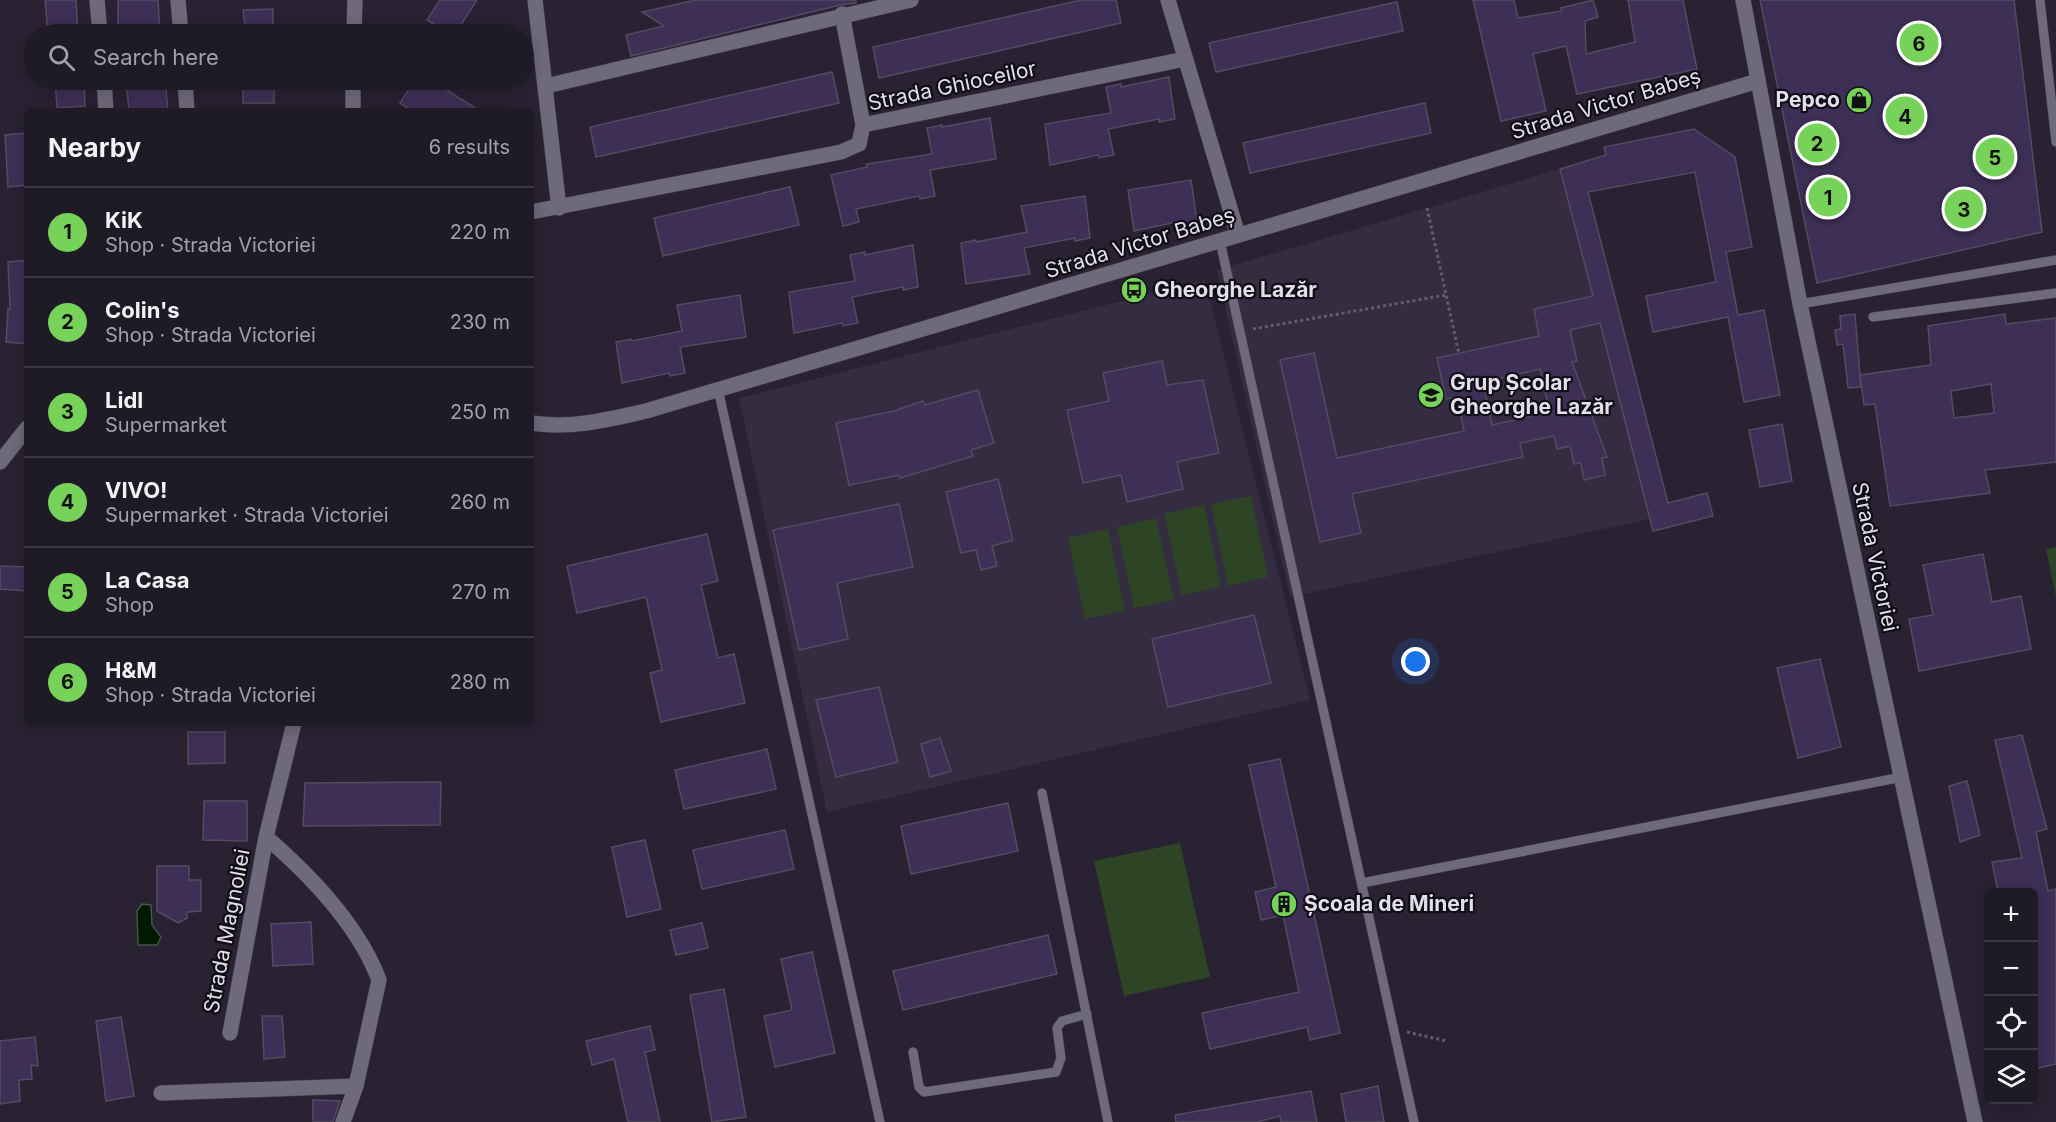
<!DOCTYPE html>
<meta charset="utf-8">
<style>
:root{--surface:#1e1a26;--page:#2b2732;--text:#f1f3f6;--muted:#a1a1a7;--line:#3c3843;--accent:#77d259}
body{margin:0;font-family:Inter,sans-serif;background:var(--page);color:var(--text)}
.controls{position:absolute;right:18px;bottom:18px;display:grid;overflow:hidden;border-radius:9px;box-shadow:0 3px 15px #0003}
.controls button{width:54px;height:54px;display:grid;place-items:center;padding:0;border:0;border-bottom:2px solid var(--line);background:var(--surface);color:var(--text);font:30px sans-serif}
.you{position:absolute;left:1416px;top:662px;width:21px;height:21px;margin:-15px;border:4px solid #fff;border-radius:50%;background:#1a73e8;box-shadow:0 0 0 9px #1a73e833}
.badge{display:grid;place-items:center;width:39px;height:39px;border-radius:50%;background:var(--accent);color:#111;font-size:20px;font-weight:700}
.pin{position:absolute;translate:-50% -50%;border:3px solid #fff;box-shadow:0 2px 6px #0006}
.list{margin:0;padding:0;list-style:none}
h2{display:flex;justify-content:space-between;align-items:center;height:78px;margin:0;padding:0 24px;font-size:26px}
h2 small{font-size:20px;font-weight:400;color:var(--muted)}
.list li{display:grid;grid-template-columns:39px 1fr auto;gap:18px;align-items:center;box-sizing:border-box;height:90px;padding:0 24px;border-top:2px solid var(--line)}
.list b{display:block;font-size:22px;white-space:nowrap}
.list p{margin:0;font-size:20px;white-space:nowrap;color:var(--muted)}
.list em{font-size:20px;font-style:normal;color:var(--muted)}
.icon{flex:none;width:33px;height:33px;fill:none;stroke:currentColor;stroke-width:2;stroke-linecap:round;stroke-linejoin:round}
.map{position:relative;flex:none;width:2056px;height:1122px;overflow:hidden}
.search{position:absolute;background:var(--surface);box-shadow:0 3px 15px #0003;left:24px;top:24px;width:510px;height:66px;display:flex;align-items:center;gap:15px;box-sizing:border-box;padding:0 21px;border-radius:33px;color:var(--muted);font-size:22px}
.panel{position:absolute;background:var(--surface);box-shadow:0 3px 15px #0003;left:24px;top:108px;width:510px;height:618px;border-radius:9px}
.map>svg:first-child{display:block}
.built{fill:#342c41}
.green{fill:#2d4525}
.water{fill:#011900;stroke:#445446;stroke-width:1.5}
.building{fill:#3e2f56;stroke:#534c5f;stroke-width:1.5;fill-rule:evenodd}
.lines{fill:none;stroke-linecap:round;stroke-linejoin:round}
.lane-casing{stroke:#433e4c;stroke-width:10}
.street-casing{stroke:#433e4c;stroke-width:16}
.secondary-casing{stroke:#433e4c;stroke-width:16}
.path{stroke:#625c6c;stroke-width:3;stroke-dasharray:3 3;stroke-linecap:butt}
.lane{stroke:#6f697c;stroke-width:9}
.street{stroke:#6f697c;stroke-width:15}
.secondary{stroke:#6f697c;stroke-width:15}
.labels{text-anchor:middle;stroke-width:4.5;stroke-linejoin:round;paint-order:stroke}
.street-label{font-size:21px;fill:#e2deea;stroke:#100d15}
.poi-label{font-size:21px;font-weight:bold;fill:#e2deea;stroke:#100d15;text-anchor:start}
</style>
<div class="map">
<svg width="2056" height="1122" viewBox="0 0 2056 1122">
<rect width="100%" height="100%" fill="#282233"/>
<path class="built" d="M1560,169L1650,519L1290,597L1217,270Z
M1205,280L1310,700L827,812L739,398Z"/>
<path class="green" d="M1251,496L1268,577L1228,586L1211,504Z
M1204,505L1221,587L1182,595L1164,514Z
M1156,518L1174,600L1134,608L1117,527Z
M1108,529L1125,611L1085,619L1068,538Z
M2056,547V597L2046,549Z
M1180,843L1210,977L1124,996L1094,861Z"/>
<path class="water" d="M142,904L151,905L152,925L161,937L157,945H138L137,911Z"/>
<path class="building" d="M45,0H76L78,34H48Z
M118,0H158L160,34H118Z
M440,0H477L455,34H450L427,20Z
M696,0H856V3L840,5L631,56L626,35L664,26L642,12Z
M1081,0H1116L1121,23L879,78L873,47Z
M1473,0H1514L1518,18L1562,11L1561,8L1593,0L1598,17L1585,21L1586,54L1635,42L1628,0H1683L1697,69L1577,94L1566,46L1533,54L1546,111L1501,121Z
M1760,0H2014L2042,232L1817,283Z
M1397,2L1403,31L1216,72L1209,43Z
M273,9V34H246L243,10Z
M832,72L839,103L596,157L590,127Z
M1169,77L1175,119L1159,122V119L1108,129L1114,155L1099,158L1098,155L1050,165L1045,124L1111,113L1106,87L1121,84V87Z
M55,80H84L85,106L57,108Z
M126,80H165L168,111H129Z
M243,80H274V103H243Z
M415,80H431L480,111H412L400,103Z
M1425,103L1431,133L1250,173L1243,143Z
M990,118L996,159L930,170L935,196L920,199L919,196L856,209L859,222L843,226L831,175L867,167L866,164L932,154L927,128L942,125V127Z
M1694,129L1735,157L1752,247L1726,252L1738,315L1764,310L1780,395L1744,402L1728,317L1653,332L1646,296L1716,282L1695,172L1588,192L1668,503L1707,493L1713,516L1653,531L1600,323L1570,330L1577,361L1572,362L1607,457L1602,458L1605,475L1584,480L1581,463L1574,464L1570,446L1557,449L1554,436L1520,443L1523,457L1352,494L1361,533L1320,542L1280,360L1314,353L1337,458L1464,431L1457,397L1446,399L1437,358L1539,336L1534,309L1593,296L1560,169L1606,155L1604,147ZM1540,369L1550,412L1492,425L1483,382Z
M27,133V185L8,187L5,135Z
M1191,180L1197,221L1182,224L1181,221L1134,231L1128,190Z
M790,187L799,225L663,256L654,218Z
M1085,196L1090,238L1075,241V238L1024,248L1030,274L966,284L961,243L976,240V242L1027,232L1021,206Z
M913,245L918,287L903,290V287L852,297L858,323L843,326L842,323L794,333L789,292L855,281L850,255L865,252V255Z
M27,260V344L6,342L8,309H10L8,262Z
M740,295L746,337L680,347L685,373L670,376L669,373L622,383L616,342L631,339L632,341L682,331L677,305Z
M1855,314L1861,387L1848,388L1843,344L1837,345L1835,330L1841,329L1840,316Z
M2005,314L2006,324L2056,318V462L1985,470L1990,493L1890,506L1875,404L1864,405L1860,375L1931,365L1928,326ZM1991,384L1994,413L1954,418L1951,391Z
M1162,361L1167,385L1203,380L1219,453L1177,462L1183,489L1127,502L1121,475L1083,483L1067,410L1109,401L1103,373Z
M978,390L994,443L971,450L973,456L900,478L899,475L849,485L836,423L894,411L923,401L925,405Z
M1782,424L1792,481L1760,487L1749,430Z
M998,479L1013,540L992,546L997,566L981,570L976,550L961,553L946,492Z
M899,504L913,567L837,583L848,639L799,650L773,530Z
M707,534L718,581L701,585L718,658L734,654L745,703L661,722L650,673L662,670L646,597L577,613L567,566Z
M1983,554L1992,602L2021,596L2031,649L1919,671L1909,619L1933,615L1923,565Z
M0,566L27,567V591L0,589Z
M1254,615L1271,683L1168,707L1152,639Z
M1820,659L1841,747L1798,758L1777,668Z
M879,687L898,762L836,777L816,700Z
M188,732H225V763L188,764Z
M2022,735L2047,829L2036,832L2048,891L2056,889V1064L2034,1069V892H1998L1992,862L2022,858L1995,740Z
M940,738L951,771L930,777L921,744Z
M767,749L776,789L684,809L675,770Z
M1280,759L1340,1033L1310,1040L1307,1027L1210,1049L1202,1013L1299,992L1283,915L1261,920L1255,892L1276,887L1249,765Z
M1967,781L1980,835L1960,842L1949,786Z
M441,782L440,825L303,826L305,783Z
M204,801H247V841L203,840Z
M1008,803L1018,851L911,874L901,826Z
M785,830L794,869L702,889L693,850Z
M645,840L661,909L627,917L612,847Z
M157,866H189V880H201V911L187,912V918L178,923L157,911Z
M311,922L313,964L273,966L271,924Z
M702,923L708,948L676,955L670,930Z
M1048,935L1057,974L903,1010L893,971Z
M812,952L835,1053L775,1067L764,1016L792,1010L781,959Z
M724,989L746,1117L712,1122L690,995Z
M262,1016H282L285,1057L264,1059Z
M121,1017L134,1096L106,1101L96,1021Z
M650,1026L655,1050L645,1052L660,1122H628L614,1059L592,1065L586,1041Z
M35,1037L38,1066L31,1065L32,1079L19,1080L20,1101L0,1104V1041Z
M1378,1086L1384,1122H1346L1341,1094Z
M1311,1091L1317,1122H1281L1280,1116L1257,1122H1176L1175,1115Z
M313,1100L340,1101L333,1122H313Z"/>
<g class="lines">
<defs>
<path id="lane" d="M2040,0L2056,142
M1220,241L1414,1122
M1800,304L2056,260
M1873,317L2056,293
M718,389L880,1122
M1042,793L1108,1122
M1362,883L1902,777
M913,1052L919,1087L924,1092L1056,1072L1061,1058L1057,1028L1062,1021L1087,1014"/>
<path id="street" d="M97,0L100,34
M178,0L181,34
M535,0L559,208
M1168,0L1238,235
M842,14L863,125
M354,34L355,0
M104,80L106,111
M185,80L187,111
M546,86L911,0
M353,111V80
M531,212L841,152L859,144L863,125L1185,59
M531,423C571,429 607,420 646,411L1758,81
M0,462L27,428
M266,837C310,875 358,924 379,980L356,1086L343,1122
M230,1033L266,837L294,723
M161,1093L356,1086"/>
<path id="secondary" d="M1743,0L1800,304L1975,1122"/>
</defs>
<use href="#lane" class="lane-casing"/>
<use href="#street" class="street-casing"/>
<use href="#secondary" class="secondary-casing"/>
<path class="path" d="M1427,208L1459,354
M1253,329L1446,295
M1407,1032L1447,1041"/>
<use href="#lane" class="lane"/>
<use href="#street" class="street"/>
<use href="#secondary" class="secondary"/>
</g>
<defs>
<symbol id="shop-disc" viewBox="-11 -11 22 22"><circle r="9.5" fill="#77d259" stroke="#100d15"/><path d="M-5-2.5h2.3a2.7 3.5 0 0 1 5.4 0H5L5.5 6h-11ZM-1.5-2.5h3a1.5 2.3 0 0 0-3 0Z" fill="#111"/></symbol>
<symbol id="bus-disc" viewBox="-11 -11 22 22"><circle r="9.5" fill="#77d259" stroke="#100d15"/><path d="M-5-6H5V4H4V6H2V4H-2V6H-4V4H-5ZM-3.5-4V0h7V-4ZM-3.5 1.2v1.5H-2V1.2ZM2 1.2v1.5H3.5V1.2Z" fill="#111"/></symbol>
<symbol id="school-disc" viewBox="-11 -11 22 22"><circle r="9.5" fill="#77d259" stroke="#100d15"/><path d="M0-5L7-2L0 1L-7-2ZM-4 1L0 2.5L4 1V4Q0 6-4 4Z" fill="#111"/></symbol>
<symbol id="building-disc" viewBox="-11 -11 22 22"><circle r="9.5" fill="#77d259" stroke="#100d15"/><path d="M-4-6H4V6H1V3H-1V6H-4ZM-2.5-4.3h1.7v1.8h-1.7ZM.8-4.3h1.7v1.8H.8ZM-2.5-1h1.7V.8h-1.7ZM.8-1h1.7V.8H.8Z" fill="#111"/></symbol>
</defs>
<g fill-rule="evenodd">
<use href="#shop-disc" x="1844" y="85" width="30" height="30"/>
<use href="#bus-disc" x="1119" y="275" width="30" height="30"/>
<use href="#school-disc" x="1416" y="380" width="30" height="30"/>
<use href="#building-disc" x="1269" y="889" width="30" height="30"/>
</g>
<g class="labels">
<g class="street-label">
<text transform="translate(952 86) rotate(-12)" y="7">Strada Ghioceilor</text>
<text transform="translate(1606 104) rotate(-17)" y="7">Strada Victor Babeș</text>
<text transform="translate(1140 243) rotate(-17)" y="7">Strada Victor Babeș</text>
<text transform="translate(1875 557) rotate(78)" y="7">Strada Victoriei</text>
<text transform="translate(227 931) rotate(-79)" y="7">Strada Magnoliei</text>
</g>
<g class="poi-label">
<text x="1840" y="107" text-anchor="end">Pepco</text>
<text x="1154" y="297">Gheorghe Lazăr</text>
<text x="1450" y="390">Grup Școlar<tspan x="1450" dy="24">Gheorghe Lazăr</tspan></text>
<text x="1304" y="911">Școala de Mineri</text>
</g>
</g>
</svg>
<div class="controls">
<button>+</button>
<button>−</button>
<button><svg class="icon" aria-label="locate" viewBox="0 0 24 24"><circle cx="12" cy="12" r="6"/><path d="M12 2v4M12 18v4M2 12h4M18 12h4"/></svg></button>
<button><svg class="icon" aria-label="layers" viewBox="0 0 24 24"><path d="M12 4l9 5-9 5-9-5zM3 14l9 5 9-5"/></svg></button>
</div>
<div class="you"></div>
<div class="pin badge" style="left:1828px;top:197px">1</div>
<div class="pin badge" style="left:1817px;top:143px">2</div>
<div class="pin badge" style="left:1964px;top:209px">3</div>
<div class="pin badge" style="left:1905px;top:116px">4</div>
<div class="pin badge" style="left:1995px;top:157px">5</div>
<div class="pin badge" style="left:1919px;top:43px">6</div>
<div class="search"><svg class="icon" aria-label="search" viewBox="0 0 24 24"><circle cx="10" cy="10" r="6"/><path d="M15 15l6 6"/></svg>Search here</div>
<section class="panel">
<h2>Nearby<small>6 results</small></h2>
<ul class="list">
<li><span class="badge">1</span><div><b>KiK</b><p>Shop · Strada Victoriei</p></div><em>220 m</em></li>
<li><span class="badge">2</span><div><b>Colin's</b><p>Shop · Strada Victoriei</p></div><em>230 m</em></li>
<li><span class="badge">3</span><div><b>Lidl</b><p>Supermarket</p></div><em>250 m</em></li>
<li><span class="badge">4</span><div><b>VIVO!</b><p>Supermarket · Strada Victoriei</p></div><em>260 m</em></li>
<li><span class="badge">5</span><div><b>La Casa</b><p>Shop</p></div><em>270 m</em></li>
<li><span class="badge">6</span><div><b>H&amp;M</b><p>Shop · Strada Victoriei</p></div><em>280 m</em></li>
</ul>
</section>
</div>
